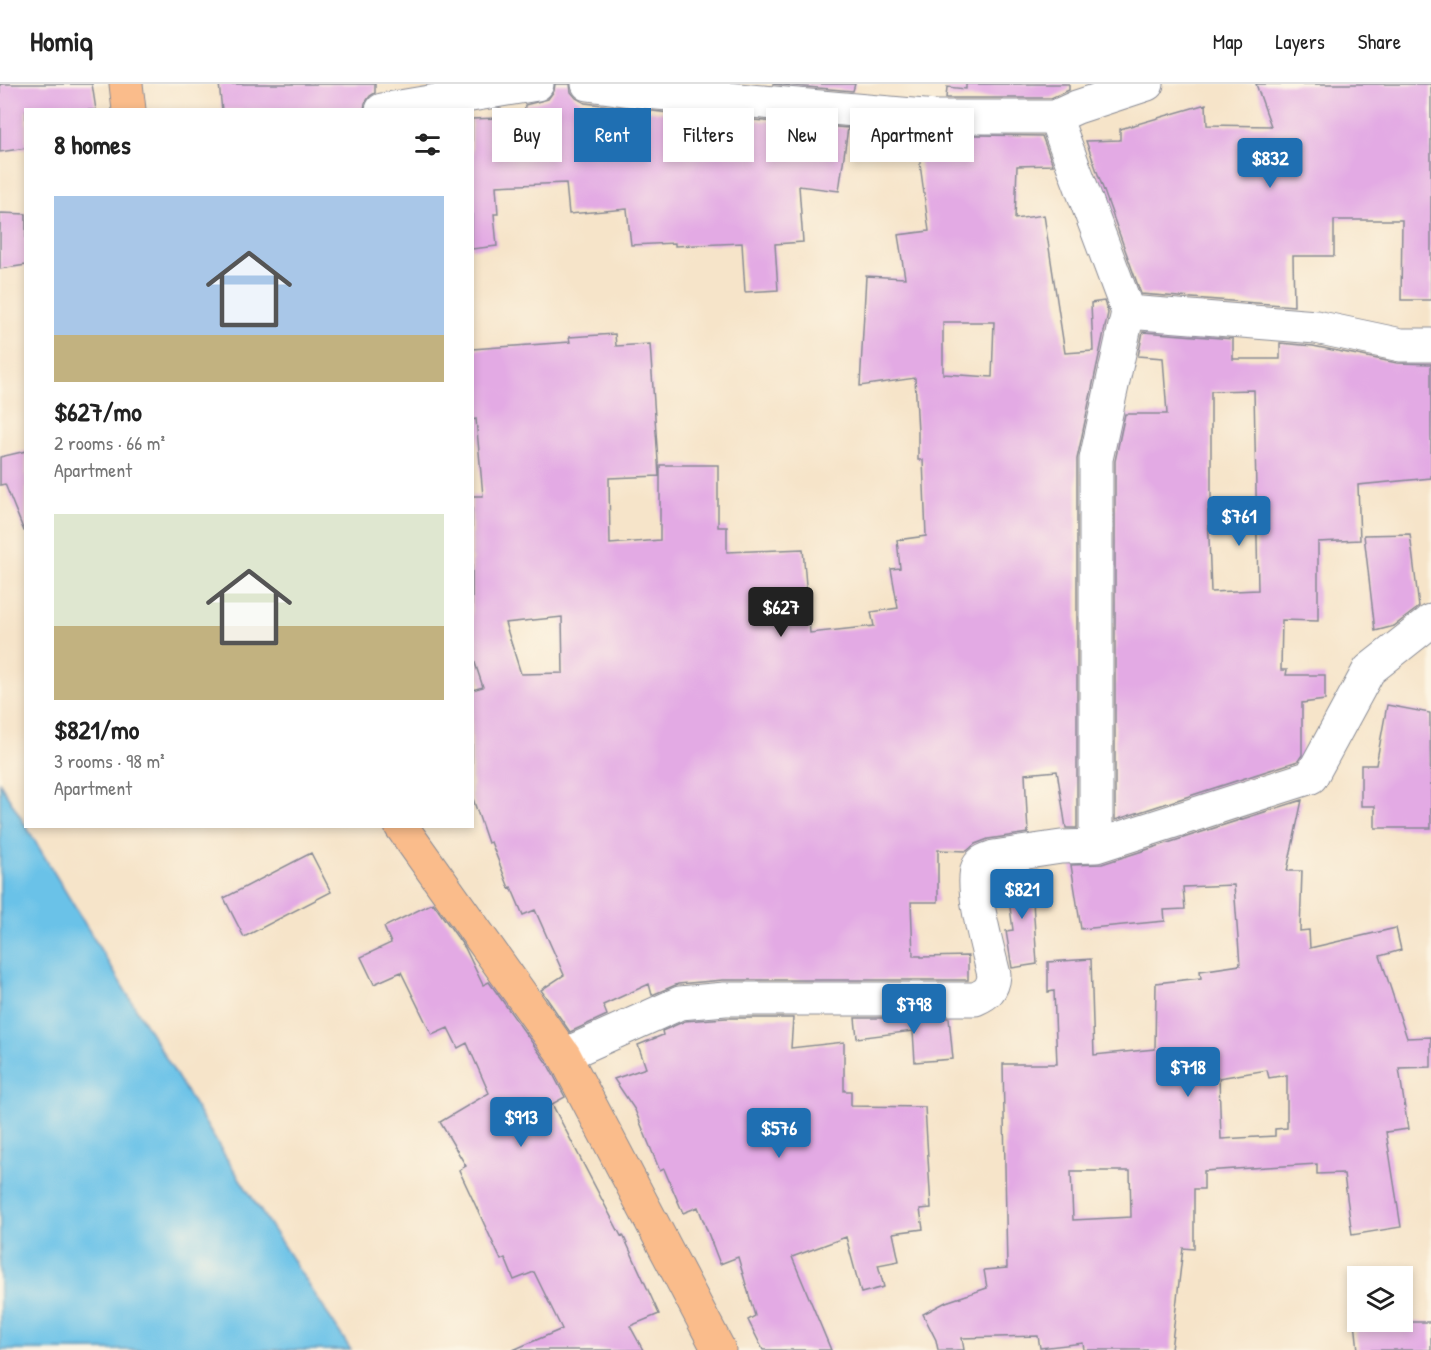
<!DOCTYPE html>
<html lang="en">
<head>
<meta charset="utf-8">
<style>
  body { margin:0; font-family:"Patrick Hand",sans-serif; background:#f2f2f2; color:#222; height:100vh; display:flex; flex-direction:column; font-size:22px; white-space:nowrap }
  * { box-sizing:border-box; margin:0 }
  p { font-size:20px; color:#767676 }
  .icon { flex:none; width:33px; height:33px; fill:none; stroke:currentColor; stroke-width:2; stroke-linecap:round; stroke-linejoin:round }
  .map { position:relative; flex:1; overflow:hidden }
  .panel { position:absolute; left:24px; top:24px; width:450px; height:720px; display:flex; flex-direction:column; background:#fff; border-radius:0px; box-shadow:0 3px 9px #0003 }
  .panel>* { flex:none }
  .hud { position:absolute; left:492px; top:24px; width:570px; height:54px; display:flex; gap:12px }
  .tools { position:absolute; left:1347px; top:1182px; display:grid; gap:12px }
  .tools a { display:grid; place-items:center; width:66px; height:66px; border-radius:0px; background:#fff; box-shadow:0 3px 9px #0003; font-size:30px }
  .price { position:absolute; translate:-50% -51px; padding:0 14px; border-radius:6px; background:#1f6fb2; color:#fff; font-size:20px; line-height:39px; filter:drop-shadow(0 2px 3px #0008) }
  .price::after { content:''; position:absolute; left:50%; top:36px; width:18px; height:14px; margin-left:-9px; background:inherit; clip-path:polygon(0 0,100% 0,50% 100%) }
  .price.active { background:#222; color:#fff }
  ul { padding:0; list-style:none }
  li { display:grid; align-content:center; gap:12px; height:318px; padding:0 30px }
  li span { display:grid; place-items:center; height:186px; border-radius:0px; color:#555 }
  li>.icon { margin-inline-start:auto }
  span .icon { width:108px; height:108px; fill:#fffc; stroke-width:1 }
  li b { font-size:26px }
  h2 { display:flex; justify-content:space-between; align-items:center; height:72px; padding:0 30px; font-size:26px }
  .tag { padding:0 21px; border-radius:0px; background:#fff; box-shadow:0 3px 9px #0003; font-size:21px; line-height:54px }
  .tag.active { background:#1f6fb2; color:#fff }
  header { display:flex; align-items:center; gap:36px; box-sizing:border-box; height:84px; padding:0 30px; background:#fff; border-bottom:2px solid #e0e0e0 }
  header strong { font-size:28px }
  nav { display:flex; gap:33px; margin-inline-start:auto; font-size:21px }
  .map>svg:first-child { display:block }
  .water { fill:#6bc2e8; stroke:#4378a3; stroke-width:1.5 }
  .building { fill:#e3aae4; fill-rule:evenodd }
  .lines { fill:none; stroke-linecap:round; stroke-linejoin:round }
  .minor-casing { stroke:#888a94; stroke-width:35 }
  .major-casing { stroke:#888a94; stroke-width:35 }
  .minor { stroke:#fff; stroke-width:33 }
  .major { stroke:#fabc8b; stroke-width:33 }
</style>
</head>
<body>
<header>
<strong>Homiq</strong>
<nav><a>Map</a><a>Layers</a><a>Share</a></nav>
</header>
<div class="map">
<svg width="1431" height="1266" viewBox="0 0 1431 1266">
  <rect width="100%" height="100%" fill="#fcf5e5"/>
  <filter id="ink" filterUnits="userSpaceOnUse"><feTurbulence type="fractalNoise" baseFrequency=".0167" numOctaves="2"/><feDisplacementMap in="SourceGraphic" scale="12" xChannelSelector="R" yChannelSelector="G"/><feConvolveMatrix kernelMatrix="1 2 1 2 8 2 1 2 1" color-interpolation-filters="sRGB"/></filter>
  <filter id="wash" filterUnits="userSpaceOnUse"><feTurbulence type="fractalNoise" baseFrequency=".008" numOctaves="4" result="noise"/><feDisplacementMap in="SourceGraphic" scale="24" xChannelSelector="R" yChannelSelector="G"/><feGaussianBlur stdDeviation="1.35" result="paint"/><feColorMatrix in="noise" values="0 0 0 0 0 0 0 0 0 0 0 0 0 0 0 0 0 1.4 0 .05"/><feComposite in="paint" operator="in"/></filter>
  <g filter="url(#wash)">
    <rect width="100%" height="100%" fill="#f6e4c9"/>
    <path class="water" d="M0 699 225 1072 351 1266H0Z"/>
    <g id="blocks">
      <path class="building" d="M0 0H92L96 26H26V64L0 68Z
        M219 0H375V9L370 12 365 19 364 26H222Z
        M555 0H570L571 8 576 14 585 19 669 29V68H676V71L738 67 741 35 848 44 839 107 799 102 803 158 775 160 778 206 745 208 742 159 675 162V159L631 161 627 125 569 130 566 99 496 102 498 130H494L497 162 472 165V35L524 33 525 21 548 15 554 7Z
        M772 0H855L853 7Z
        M966 0H1069V6L1051 14H946L947 3 966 5Z
        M1256 0H1431V216H1401L1402 136H1334V172H1293L1294 222 1141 210 1086 57 1120 56V45L1206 20 1207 41 1271 42Z
        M916 50 1042 52 1053 81 1017 82 1015 135 1044 131 1065 269 1093 267 1091 219 1104 217 1108 229 1077 375V744H1066L1057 687 1025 690 1028 749 988 755 975 760 967 767 938 766V818H911L913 872H921V873L968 872V896H723L678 900 652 911 649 900 603 921 607 931 570 948 541 906 564 891 535 826 523 831 511 803 509 804 491 758 488 759 472 712V606L483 603 472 570V412H483L476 335 472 336V265L570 258 569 253 615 250 616 262 650 260 659 392 609 394 610 460 660 456V381H718V443H727V468L803 465 810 549 874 542 871 528 898 524 891 485 900 484 897 456 926 452 923 376H918V348L915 294 860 302 866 192 905 194 898 151 929 147ZM943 238H994L992 293 943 290ZM562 533 563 589 521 590 505 539Z
        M0 129 26 130V181L0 185Z
        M1143 248 1233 255V275H1280V259L1313 262 1397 279 1431 280V394L1358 401 1360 456 1318 458V537L1282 536 1281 586H1287L1286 591H1325V616L1302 619V671L1298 677 1115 736V377L1125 330H1167L1163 274 1138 272ZM1254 306 1258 506 1211 508 1208 427H1211V307Z
        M26 367V446L24 447 5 400 0 401V373Z
        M1410 450 1419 523 1394 542 1375 547 1364 451Z
        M1387 621 1430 629 1431 744H1375V722H1361V681H1376Z
        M1302 716 1287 787H1302L1300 847 1309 846 1310 864 1396 844 1401 866 1380 872 1407 954 1431 953V983L1399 984 1408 1045 1386 1048 1401 1143 1352 1151 1344 1091H1342V1089L1317 1090V1080L1204 1087V1105H1194V1165L1183 1164 1171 1266H1084L1083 1259 1040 1264 1038 1252 962 1254 964 1266H938L936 1256 923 1230 946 1218 987 1204 984 1186 1007 1184 1003 980H1057L1054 907 1048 908V878L1091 875 1094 971 1155 965 1156 899 1201 894 1200 887 1240 881 1234 801 1183 803 1185 825 1164 826 1165 837 1081 845 1071 781 1102 780ZM1267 986 1269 994 1287 991V1044L1275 1045V1052L1221 1055 1219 994ZM1071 1087H1130L1131 1133 1073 1136Z
        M311 769 331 808 244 853 224 814Z
        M1031 786 1037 880 1012 884 1006 847 1013 846 1006 793H995Z
        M433 819 465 864 483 901 489 898 548 981 565 1013 552 1020 621 1152 623 1151 659 1230 630 1242 643 1266H513L562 1245 534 1188 514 1196 505 1174 501 1176 459 1086 466 1082 440 1038 489 1009 467 959 458 964 448 944 432 951 401 888 374 900 361 873 391 859 384 843Z
        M726 934H793L791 964 844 958V1007H851V1022L925 1023 931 1124 920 1125 923 1145 893 1149 899 1177 878 1181 884 1203 861 1209 846 1153 792 1173 831 1266H763L748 1236 755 1232 738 1173 720 1180 698 1123 683 1129 664 1085 660 1087 635 1026 614 995 646 984 638 961 663 951 662 947 685 937Z
        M855 934H949L953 975 915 978 913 947 857 954Z
        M1355 1238H1431V1266H1358Z"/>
    </g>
  </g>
  <g filter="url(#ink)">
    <use href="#blocks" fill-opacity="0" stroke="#888a94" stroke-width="1.5"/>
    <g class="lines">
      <g class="minor-casing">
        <path id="minor" d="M588 0 646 8 936 33H1055L1077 23 1147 0
          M382 26 537 0
          M1055 33 1128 228
          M1096 762V375L1128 228 1316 243 1401 261H1431
          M564 971 680 919 725 915H975C987 910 993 905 994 891 989 869 969 801 978 783 981 777 988 775 994 773L1061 763 1096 762 1311 693 1369 586 1431 537"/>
      </g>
      <g class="major-casing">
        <path id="major" d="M126 0 129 26
          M401 742 564 971 719 1266"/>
      </g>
      <use href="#minor" class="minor"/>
      <use href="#major" class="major"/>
    </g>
  </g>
</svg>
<div class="tools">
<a><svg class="icon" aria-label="layers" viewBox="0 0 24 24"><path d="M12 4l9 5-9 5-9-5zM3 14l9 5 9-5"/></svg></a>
</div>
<b class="price" style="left:1270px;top:105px">$832</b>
<b class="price" style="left:1239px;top:463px">$761</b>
<b class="price active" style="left:781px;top:554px">$627</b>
<b class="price" style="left:1022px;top:836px">$821</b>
<b class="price" style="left:914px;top:951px">$798</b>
<b class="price" style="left:1188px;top:1014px">$718</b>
<b class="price" style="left:521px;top:1064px">$913</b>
<b class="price" style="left:779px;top:1075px">$576</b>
<div class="hud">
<a class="tag">Buy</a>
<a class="tag active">Rent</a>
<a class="tag">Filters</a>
<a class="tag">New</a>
<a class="tag">Apartment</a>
</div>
<section class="panel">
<h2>8 homes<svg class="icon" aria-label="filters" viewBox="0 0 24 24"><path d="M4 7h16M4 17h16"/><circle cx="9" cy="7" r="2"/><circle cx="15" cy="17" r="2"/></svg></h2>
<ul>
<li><span style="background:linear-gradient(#a9c7e8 75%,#c2b280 0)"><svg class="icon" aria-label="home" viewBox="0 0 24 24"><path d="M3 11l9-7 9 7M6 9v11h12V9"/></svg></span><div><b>$627/mo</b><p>2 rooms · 66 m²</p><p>Apartment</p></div></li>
<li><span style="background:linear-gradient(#dfe7d0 60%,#c2b280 0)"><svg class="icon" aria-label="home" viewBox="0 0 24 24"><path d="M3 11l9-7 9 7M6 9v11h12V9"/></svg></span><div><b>$821/mo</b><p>3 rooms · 98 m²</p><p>Apartment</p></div></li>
</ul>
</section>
</div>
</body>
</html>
